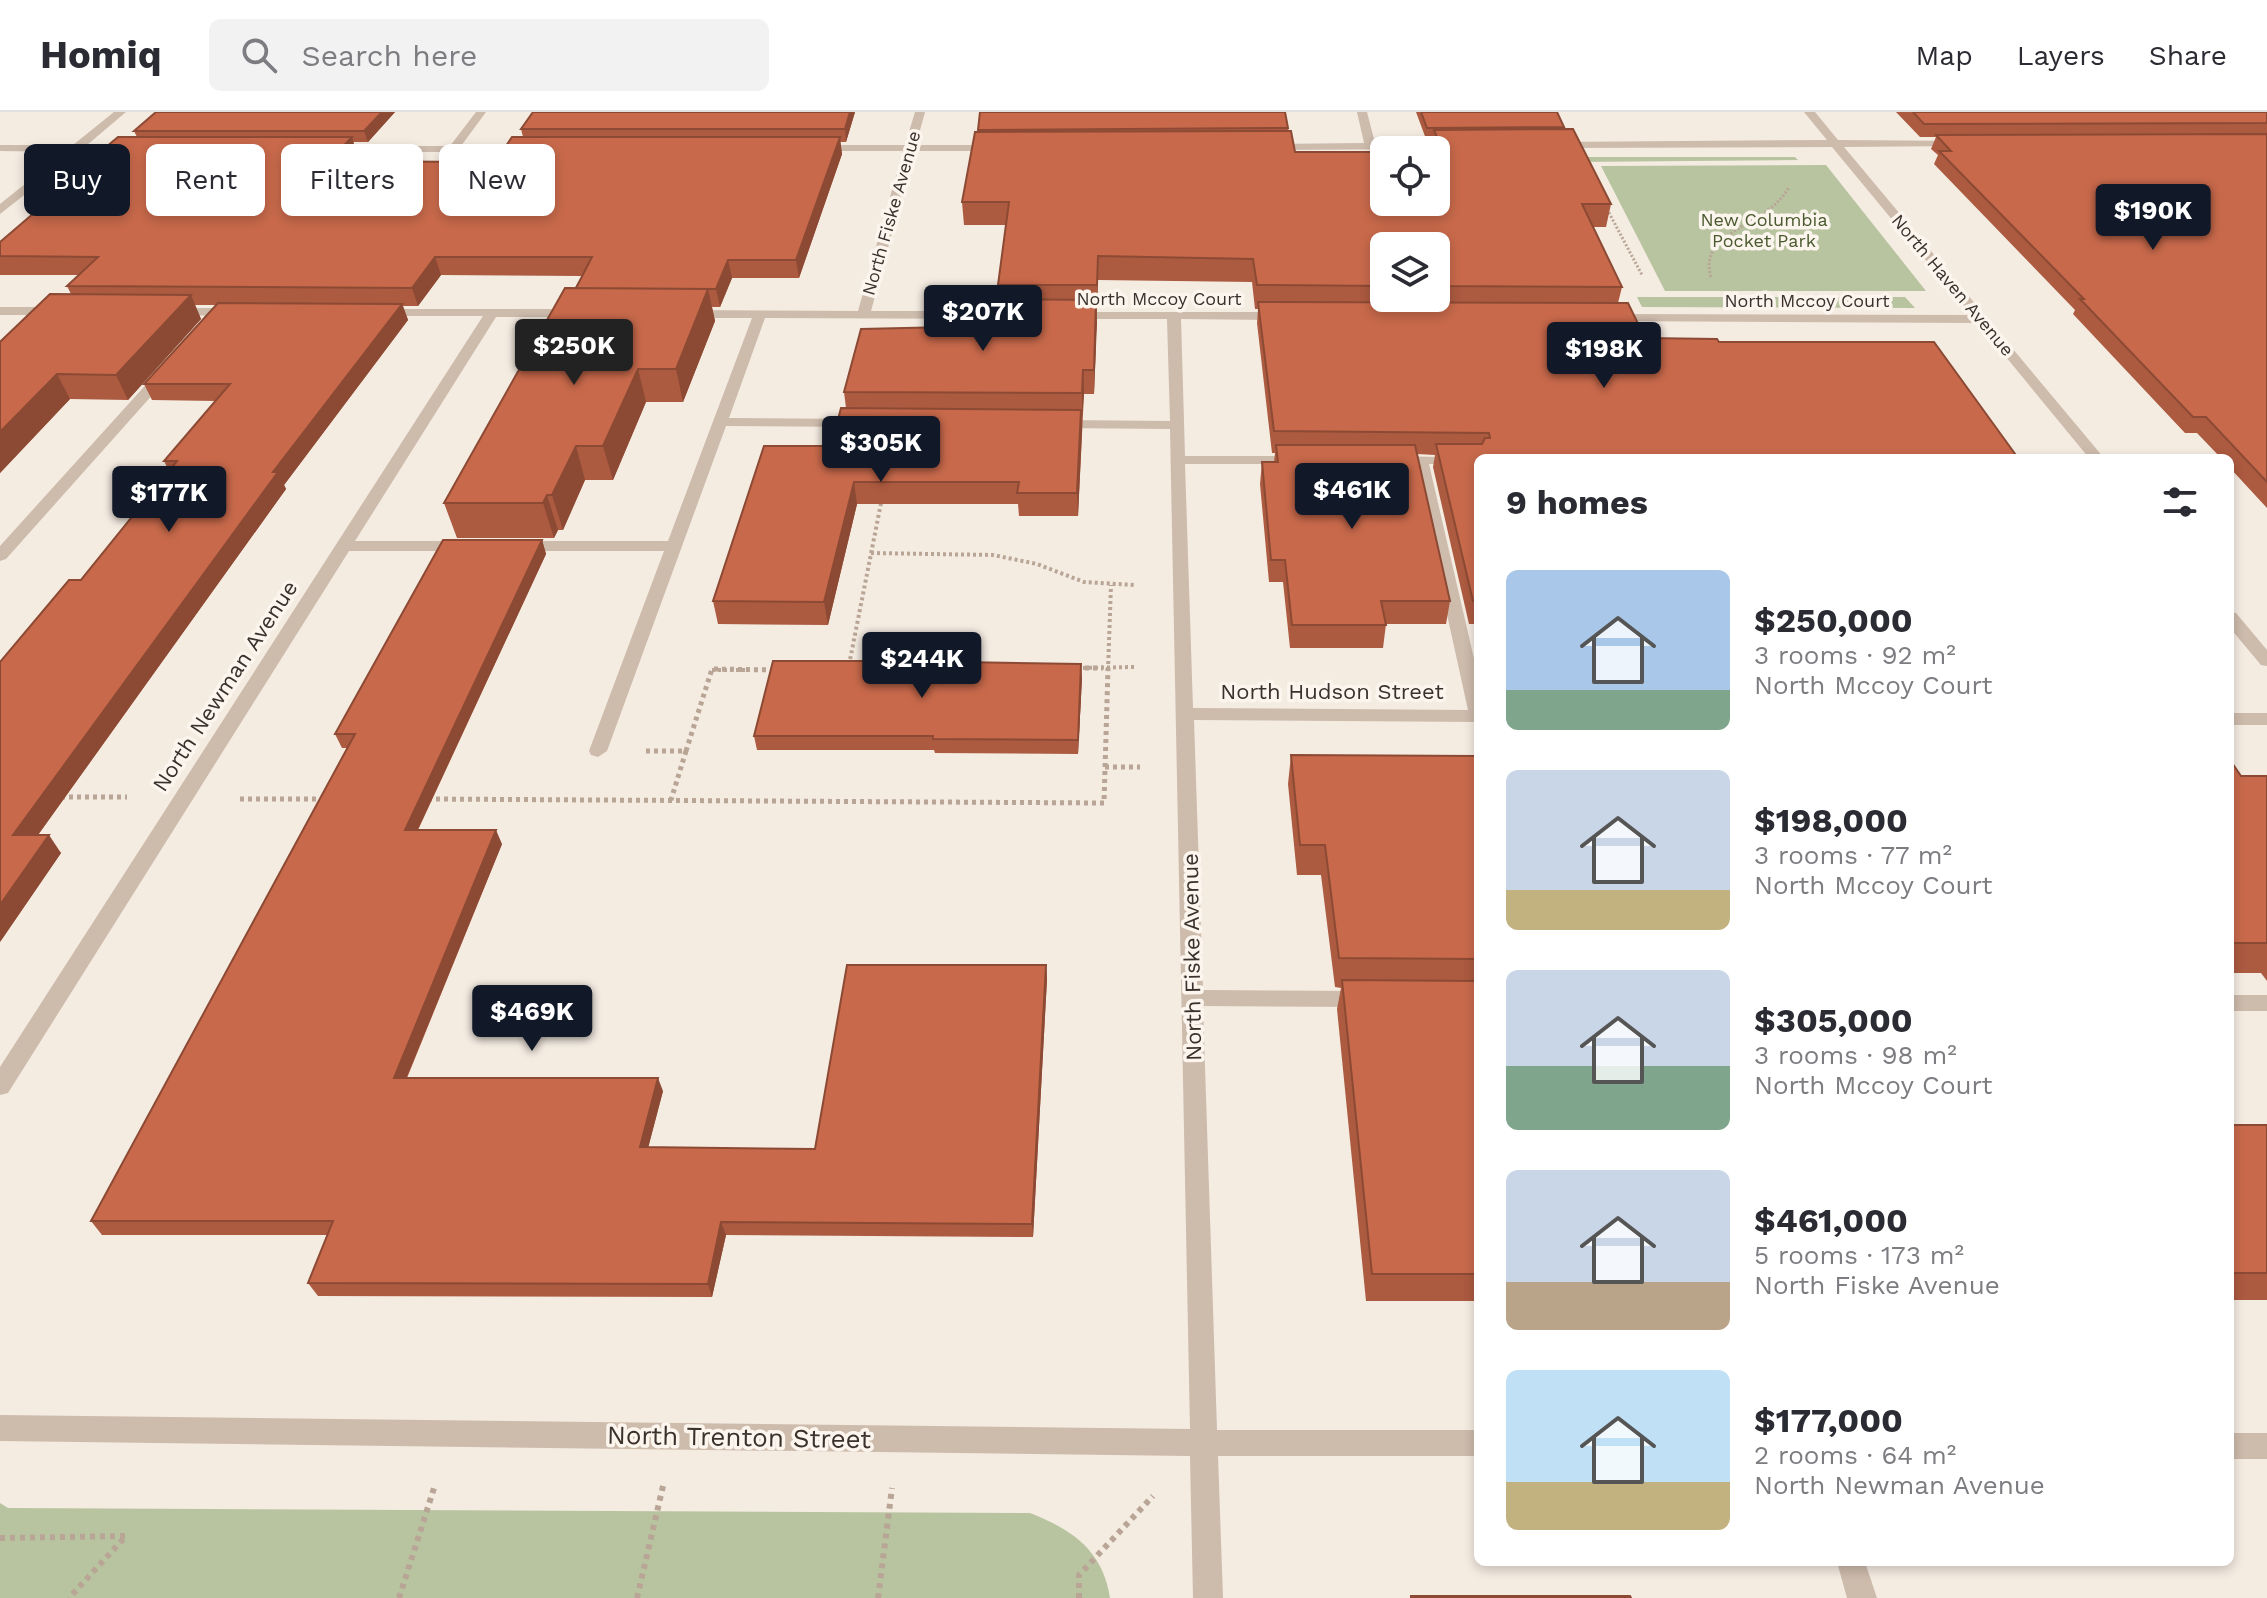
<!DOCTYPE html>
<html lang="en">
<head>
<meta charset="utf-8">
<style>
  body { margin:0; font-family:"Work Sans",sans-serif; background:#f2f2f3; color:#2b2b33; height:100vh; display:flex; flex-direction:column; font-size:30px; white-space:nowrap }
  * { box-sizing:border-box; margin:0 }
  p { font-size:26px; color:#7c7c81 }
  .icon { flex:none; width:44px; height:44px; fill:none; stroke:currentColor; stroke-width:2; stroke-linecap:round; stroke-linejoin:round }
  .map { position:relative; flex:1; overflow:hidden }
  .panel { position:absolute; left:1474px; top:342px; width:760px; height:1112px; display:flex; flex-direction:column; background:#fff; border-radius:12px; box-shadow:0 4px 12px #0003 }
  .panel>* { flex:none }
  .banner { position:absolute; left:24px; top:32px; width:760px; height:72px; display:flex; gap:16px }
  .tools { position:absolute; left:1370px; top:24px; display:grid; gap:16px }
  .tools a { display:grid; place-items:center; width:80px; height:80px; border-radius:12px; background:#fff; box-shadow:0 4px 12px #0003; font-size:40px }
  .price { position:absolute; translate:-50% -68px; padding:0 18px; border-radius:8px; background:#111827; color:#fff; font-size:26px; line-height:52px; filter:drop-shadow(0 2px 4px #0008) }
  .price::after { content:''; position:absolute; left:50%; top:48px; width:24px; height:18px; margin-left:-12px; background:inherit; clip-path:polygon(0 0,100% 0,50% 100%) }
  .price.active { background:#222; color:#fff }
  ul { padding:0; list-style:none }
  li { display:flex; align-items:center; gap:24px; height:200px; padding:0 32px }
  li span { display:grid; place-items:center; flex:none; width:224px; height:160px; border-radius:12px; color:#555 }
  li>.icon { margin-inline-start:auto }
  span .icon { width:96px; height:96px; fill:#fffc; stroke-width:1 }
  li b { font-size:34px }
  h2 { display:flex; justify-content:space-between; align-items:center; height:96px; padding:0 32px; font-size:34px }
  .tag { padding:0 28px; border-radius:12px; background:#fff; box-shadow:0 4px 12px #0003; font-size:28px; line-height:72px }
  .tag.active { background:#111827; color:#fff }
  header { display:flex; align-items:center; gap:48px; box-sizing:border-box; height:112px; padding:0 40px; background:#fff; border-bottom:2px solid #e1e1e2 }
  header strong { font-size:38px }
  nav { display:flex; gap:44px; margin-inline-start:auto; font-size:28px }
  .search { width:560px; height:72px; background:#f2f2f3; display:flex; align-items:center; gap:20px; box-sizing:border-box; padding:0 28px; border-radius:12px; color:#7c7c81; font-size:30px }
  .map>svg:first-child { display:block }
  .green { fill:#b8c4a0 }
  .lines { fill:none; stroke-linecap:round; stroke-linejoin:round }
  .path-far3 { stroke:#b9a596; stroke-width:3; stroke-dasharray:2 2; stroke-linecap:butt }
  .path-far2 { stroke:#b9a596; stroke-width:4; stroke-dasharray:3 3; stroke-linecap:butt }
  .path-far1 { stroke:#b9a596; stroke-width:5; stroke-dasharray:4 4; stroke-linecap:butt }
  .path { stroke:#b9a596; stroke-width:6; stroke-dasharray:5 5; stroke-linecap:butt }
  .minor { fill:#cdbbac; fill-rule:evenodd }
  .wall { fill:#ac5a40; fill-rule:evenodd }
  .shaded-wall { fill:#8c4a34 }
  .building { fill:#c8694b; stroke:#8c4a34; stroke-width:2 }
  .labels { text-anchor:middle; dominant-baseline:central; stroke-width:7; stroke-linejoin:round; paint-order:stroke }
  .far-street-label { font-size:18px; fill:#3b302b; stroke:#fbf5ee }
  .far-park-label { font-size:18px; fill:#4a5a2e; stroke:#fbf5ee }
  .street-label { font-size:22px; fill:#3b302b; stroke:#fbf5ee }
  .near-street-label { font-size:26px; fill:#3b302b; stroke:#fbf5ee }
</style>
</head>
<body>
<header>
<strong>Homiq</strong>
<div class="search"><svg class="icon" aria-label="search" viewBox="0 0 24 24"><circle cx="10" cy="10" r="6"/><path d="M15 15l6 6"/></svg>Search here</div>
<nav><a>Map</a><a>Layers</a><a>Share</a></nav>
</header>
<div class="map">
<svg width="2267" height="1486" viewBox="0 0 2267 1486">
  <rect width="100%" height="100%" fill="#f4ebe1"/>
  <path class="green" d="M1575 45H1795L1798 48 1571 50Z
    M1826 53 1926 179H1665L1601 54Z
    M1637 185H1905L1915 196 1642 195Z
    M0 1391 8 1396 1030 1401C1071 1417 1103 1438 1110 1486H0Z"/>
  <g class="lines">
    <path class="path-far3" d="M1607 97 1642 163
      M1711 165C1697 118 1767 116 1789 75"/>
    <path class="path-far2" d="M871 441 993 443 1037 452 1084 470 1134 473
      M849 553 882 386
      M1077 556 1135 555
      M712 558H747
      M1108 558 1111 473"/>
    <path class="path-far1" d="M1077 556H1103
      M646 639H686L671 688
      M686 639 712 557 776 558
      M1105 655H1140
      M61 685H127
      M240 687H326
      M428 687 1104 691 1108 556"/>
    <path class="path" d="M0 1426 126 1424 69 1486
      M399 1486 435 1373
      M637 1486 663 1374
      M878 1486 892 1376
      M1079 1486V1463L1153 1384"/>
    <path class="minor" d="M114 0H126L87 33 128 34 134 37 132 39 79 40 0 102V92L65 40 0 39V33H73Z
      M476 0H486L461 34H528L534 37 528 40H328L322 37 328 34H450Z
      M915 0H925L916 33H1000L1006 36 1000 39H914L871 199H1020L1027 203 1020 207 765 206 729 306 861 307 868 311 861 315 726 314 607 639 598 645 591 643 589 639 664 439H518L510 434 518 429H668L752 206H688L681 202 688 198 858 199 903 39H816L810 36 816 33H905Z
      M1357 0H1367L1375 31H1456L1461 34 1456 37 1268 38 1262 35 1268 32 1364 31Z
      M1804 0H1815L1838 28 1964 29 1965 31 1960 34 1844 35 2104 346H2089L1978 211 1603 209V203L1608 202 1971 203 1832 35 1556 36 1551 33 1556 30 1827 28Z
      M0 195H60L67 199 60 203H0Z
      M172 196H236L243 200 236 204 167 203 165 200Z
      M375 197H576L583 201 576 205H496L355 429H466L474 434 466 439H349L8 981 0 983V955L483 204H380L373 200Z
      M1067 200H1284L1291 204 1284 208 1181 207 1185 344H1302L1309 348 1302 352H1185L1193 596 1468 598 1414 352H1394L1387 348 1394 344 1484 346H1478V352H1429L1478 564V610L1194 608 1203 878 1366 879 1374 881 1377 887 1374 893 1366 895 1203 894 1217 1318H1478V1344H1218L1223 1486H1193L1190 1344 0 1329V1303L1190 1317 1170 317 1057 316 1050 312 1057 308 1170 309 1167 207H1072L1067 206Z
      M166 255 171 256V262L6 447 0 449V434L161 256Z
      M2230 500 2236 501 2267 538V554L2261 553 2230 516Z
      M2230 601H2267V613H2230Z
      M2230 883H2267V899H2230Z
      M2230 1321H2267V1347H2230Z
      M1837 1450H1865L1877 1486H1847Z"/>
  </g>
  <path class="wall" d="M395 0 368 30H353L357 42 351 49 477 50 497 47 523 25 521 17 533 0H855L846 30H840L842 42 799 166H732L720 195H712L715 209 683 290H646L613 368H585L563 418H558L554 426H457L444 391 582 164 441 163 418 194H403L408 208 284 373 286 377 38 723 61 741 0 830 81 468 169 359 164 349 216 289 152 288 144 272 216 193H195L201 207 128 288 70 287 0 361V230L71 182 67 174 79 163H0V130L65 75 63 71 137 25 134 19Z
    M980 0 1288 16 1295 40 1436 90V38H1431L1433 27H1426L1416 0H1557L1564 15V17L1611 92 1606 115H1593L1622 175 1618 191 1478 346V512H1469L1433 355 1435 343 1417 342 1450 489 1446 512H1386L1383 536H1290L1283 470H1269L1260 372 1262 350H1274L1275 341H1272L1257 211 1258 197H1255L1252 170 1098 168 1094 282H1084L1078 404H1019L1018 392H857L828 513 718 512 713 489 831 334 846 296 844 280 993 214 999 187 998 173 1006 113H964L962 90 978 20ZM1384 134H1436V186H1384Z
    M1896 0H2267V396L2230 356V346H2221L2197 321H2185L2073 202 2075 198 1934 52 1938 43 1931 37 1936 25H1920Z
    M542 428 546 442 418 718 502 732 407 966 663 979 648 1035 815 1037 1046 853 1047 867 1033 1125 726 1123 712 1185 318 1184 308 1171 328 1123H102L91 1109 347 636H342L335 622Z
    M1082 566 1078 642 935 641 934 638H757L754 624Z
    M1291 643 1478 644V1189H1366L1337 897 1341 876 1335 875 1321 763H1297L1288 672Z
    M2230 648 2241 664H2267V869L2261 861H2230Z
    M2230 1013H2267V1188H2230Z"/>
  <path class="shaded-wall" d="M382 0H395L368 30 364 19Z
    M850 0H855L846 30 845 17Z
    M352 25 357 42 335 66 329 49Z
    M840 25 842 42 799 166 796 148Z
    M1098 144V168L1097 197V173Z
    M435 145 441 163 418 194 412 176Z
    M728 148 732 166 720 195 716 177Z
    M708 177 715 209 683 290 676 257Z
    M191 183 201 207 128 288 116 263Z
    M1096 188 1097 211 1094 282V258Z
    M402 192 408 208 284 373 286 377 25 741 13 723 273 360Z
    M638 257 646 290 613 368 603 334Z
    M1083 258 1084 282 1082 305V281Z
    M57 262 70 287 0 361V320Z
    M1081 298 1082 319 1078 404 1077 381Z
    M576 334 585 368 563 418 552 383Z
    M854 370 857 392 828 513 824 490Z
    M547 383 558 418 554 426 543 391Z
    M542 428 546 442 411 732 405 718Z
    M1081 552 1082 566 1078 642V628Z
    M496 718 502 732 401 979 394 966Z
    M49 723 61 741 0 830V793Z
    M1046 853 1047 867 1033 1125 1032 1112Z
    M658 966 663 979 645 1048 640 1035Z
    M721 1110 726 1123 712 1185 708 1172Z"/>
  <path class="building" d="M156 0H382L364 19H134Z
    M533 0H850L845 17H521Z
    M980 0H1285L1288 16 978 18Z
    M1421 0H1557L1564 15 1427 16Z
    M1913 0H2267V11L1924 12Z
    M1573 17 1611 92H1582L1622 175 1436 174V134H1384V174L1257 173 1253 147 1098 144 1097 173H998L1009 90H962L975 20 1291 19 1295 40H1384V90H1436V40H1443L1434 18Z
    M2267 22V370L2206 305H2193L2080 187H2084L1939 39H1951L1936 23Z
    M118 25H352L329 49 477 50 497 47 512 25H840L796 148H728L716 177 576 176 592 145H435L412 176 67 174 98 145 0 144V130L69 71H63Z
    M565 176 708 177 676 257H638L603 334H576L552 383H547L543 391H444Z
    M50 182 191 183 116 263 57 262 0 320V230Z
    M996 187 1096 188 1094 258H1083L1082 281 844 280 861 217 993 214Z
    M1258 190 1628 191 1645 226 1717 227 1719 230H1934L2018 346H1478V489H1473L1436 332H1482L1485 326H1490L1489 321 1274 319Z
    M218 191 402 192 273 360H278L13 723H49L0 793V550L69 468H81L177 349H164L230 272H144Z
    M841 296 1081 298 1077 381H1017L1019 370H854L824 490 713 489 764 334H831Z
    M1276 333H1415L1450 489H1381L1386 513H1292L1285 448H1271L1262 350H1278Z
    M443 428H542L405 718H496L394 966H658L640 1035 815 1037 847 853H1046L1032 1112 721 1110 708 1172 308 1171 333 1109H91L355 622H335Z
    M773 549H902L1081 552 1078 628 933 627V624H754Z
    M1291 643 1478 644V847L1339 846 1325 733H1300Z
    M2230 648 2241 664H2267V831H2230Z
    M1342 868 1478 869V1162H1372Z
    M2230 1013H2267V1161H2230Z
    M1411 1484H1630L1631 1486H1411Z"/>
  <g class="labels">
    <g class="far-street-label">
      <text transform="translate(891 101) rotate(-74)">North Fiske Avenue</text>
      <text transform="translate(1953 173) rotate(50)">North Haven Avenue</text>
      <text x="1159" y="186">North Mccoy Court</text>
      <text x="1807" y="188">North Mccoy Court</text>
    </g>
    <g class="far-park-label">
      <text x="1764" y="107">New Columbia<tspan x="1764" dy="21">Pocket Park</tspan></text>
    </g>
    <g class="street-label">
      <text transform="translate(225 574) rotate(-57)">North Newman Avenue</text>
      <text x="1332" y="579">North Hudson Street</text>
      <text transform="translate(1192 845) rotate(-91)">North Fiske Avenue</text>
    </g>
    <g class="near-street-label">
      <text transform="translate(739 1325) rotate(1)">North Trenton Street</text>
    </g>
  </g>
</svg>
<div class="tools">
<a><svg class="icon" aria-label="locate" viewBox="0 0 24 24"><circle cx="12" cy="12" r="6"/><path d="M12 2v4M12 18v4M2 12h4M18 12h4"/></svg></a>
<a><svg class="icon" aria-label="layers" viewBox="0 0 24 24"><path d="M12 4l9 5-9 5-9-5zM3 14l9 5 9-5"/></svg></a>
</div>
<b class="price" style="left:2153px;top:140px">$190K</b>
<b class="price" style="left:983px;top:241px">$207K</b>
<b class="price active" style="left:574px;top:275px">$250K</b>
<b class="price" style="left:1604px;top:278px">$198K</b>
<b class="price" style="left:881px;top:372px">$305K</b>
<b class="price" style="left:1352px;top:419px">$461K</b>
<b class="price" style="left:169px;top:422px">$177K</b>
<b class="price" style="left:922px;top:588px">$244K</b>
<b class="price" style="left:532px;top:941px">$469K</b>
<div class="banner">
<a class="tag active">Buy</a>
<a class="tag">Rent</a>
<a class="tag">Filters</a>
<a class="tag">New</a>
</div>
<section class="panel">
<h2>9 homes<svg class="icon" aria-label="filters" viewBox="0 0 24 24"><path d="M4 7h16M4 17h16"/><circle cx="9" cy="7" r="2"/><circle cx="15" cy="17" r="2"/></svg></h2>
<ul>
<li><span style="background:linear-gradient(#a9c7e8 75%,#7fa58c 0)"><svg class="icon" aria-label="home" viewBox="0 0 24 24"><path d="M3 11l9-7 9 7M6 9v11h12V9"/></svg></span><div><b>$250,000</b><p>3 rooms · 92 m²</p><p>North Mccoy Court</p></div></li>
<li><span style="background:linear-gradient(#c9d6e8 75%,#c2b280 0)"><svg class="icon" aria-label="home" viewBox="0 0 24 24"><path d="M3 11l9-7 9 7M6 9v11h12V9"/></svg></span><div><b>$198,000</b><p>3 rooms · 77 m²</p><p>North Mccoy Court</p></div></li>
<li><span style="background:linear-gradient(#c9d6e8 60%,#7fa58c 0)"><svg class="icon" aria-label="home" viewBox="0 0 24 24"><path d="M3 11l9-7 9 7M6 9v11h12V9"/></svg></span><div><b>$305,000</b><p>3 rooms · 98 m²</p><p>North Mccoy Court</p></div></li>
<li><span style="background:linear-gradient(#c9d6e8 70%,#b9a48a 0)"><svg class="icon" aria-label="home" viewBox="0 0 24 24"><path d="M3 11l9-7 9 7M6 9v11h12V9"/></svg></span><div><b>$461,000</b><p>5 rooms · 173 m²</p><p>North Fiske Avenue</p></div></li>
<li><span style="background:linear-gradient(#bfe0f5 70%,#c2b280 0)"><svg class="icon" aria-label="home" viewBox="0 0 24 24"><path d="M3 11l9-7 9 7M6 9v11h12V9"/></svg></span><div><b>$177,000</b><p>2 rooms · 64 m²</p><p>North Newman Avenue</p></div></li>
</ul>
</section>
</div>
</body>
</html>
